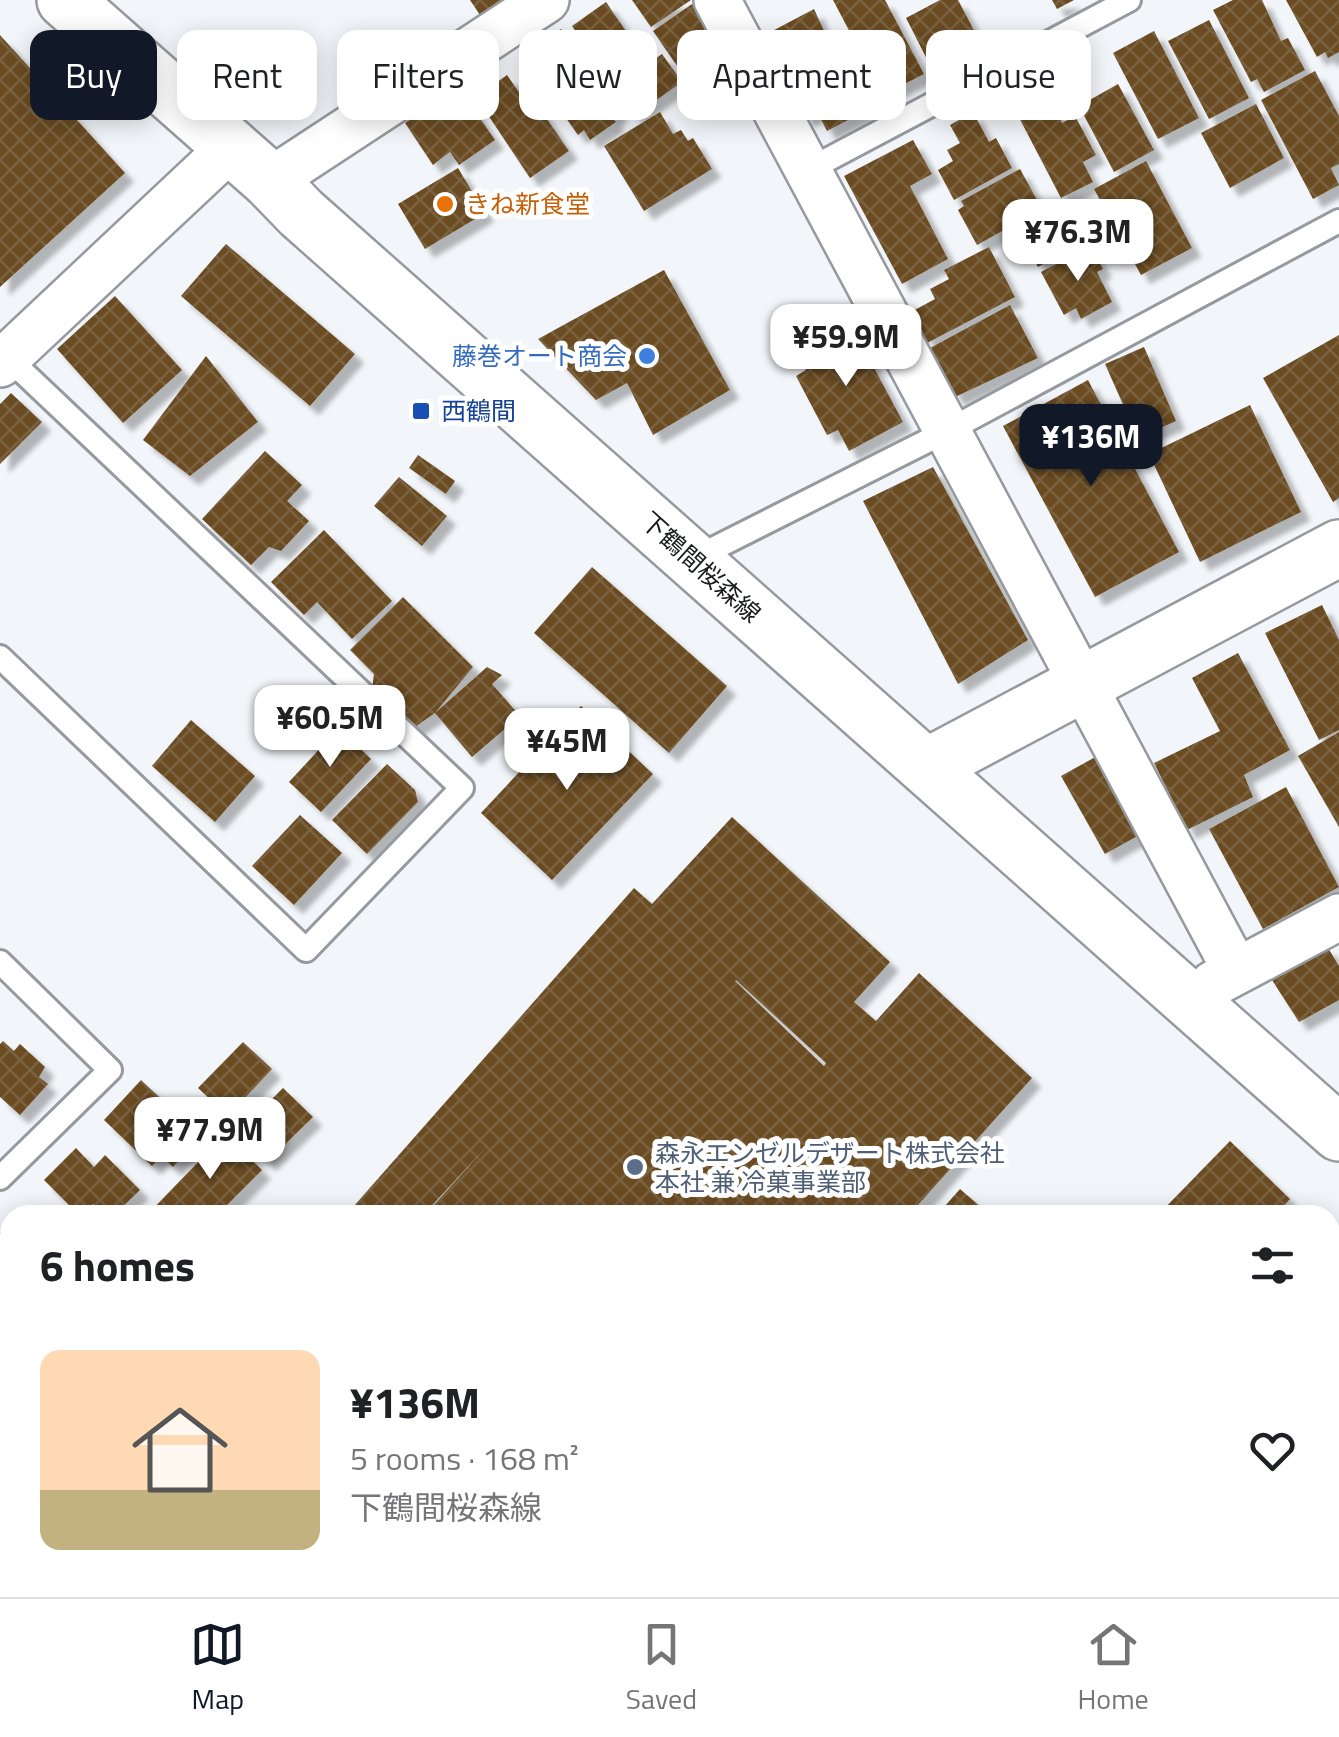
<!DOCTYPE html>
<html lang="en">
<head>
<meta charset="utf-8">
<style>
  body { margin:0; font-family:"Titillium Web","Noto Sans JP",sans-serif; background:#f2f2f2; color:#202124; height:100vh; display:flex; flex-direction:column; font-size:38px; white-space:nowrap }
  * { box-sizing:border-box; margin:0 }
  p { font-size:32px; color:#757577 }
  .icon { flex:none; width:55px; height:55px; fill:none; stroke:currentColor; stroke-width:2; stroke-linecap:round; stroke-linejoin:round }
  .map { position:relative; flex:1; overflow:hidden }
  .panel { position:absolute; left:0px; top:1205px; width:1340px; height:392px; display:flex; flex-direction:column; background:#fff; border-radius:30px 30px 0 0; box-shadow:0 5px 25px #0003 }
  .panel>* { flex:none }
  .banner { position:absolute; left:30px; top:30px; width:1280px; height:90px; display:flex; gap:20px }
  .price { position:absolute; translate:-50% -85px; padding:0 22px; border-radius:20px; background:#fff; color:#222; font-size:32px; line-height:65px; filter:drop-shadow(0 2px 5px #0008) }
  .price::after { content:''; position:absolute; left:50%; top:60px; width:30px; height:22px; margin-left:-15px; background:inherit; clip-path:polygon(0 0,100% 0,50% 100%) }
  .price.selected { background:#111827; color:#fff }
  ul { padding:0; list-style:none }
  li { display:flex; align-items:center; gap:30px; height:250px; padding:0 40px }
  li span { display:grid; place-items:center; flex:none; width:280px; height:200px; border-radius:20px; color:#555 }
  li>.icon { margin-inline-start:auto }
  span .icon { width:120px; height:120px; fill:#fffc; stroke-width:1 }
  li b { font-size:42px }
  h2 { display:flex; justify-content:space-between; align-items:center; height:120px; padding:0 40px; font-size:42px }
  .chip { padding:0 35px; border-radius:20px; background:#fff; box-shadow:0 5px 25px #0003; font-size:35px; line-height:90px }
  .chip.selected { background:#111827; color:#fff }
  .tabs { display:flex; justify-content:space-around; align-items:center; height:140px; border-top:2px solid #e0e0e0; background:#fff; font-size:28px; color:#757577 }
  .tabs a { display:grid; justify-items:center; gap:5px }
  .tabs .selected { color:#111827 }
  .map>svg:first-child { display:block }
  .building { fill:url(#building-cross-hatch); fill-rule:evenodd; filter:url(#shadow) }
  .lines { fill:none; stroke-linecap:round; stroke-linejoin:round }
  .service-casing { stroke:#96999d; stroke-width:28 }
  .minor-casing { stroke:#96999d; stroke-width:50 }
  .tertiary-casing { stroke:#96999d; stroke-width:60 }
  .service { stroke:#fff; stroke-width:22 }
  .minor { stroke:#fff; stroke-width:45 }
  .tertiary { stroke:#fff; stroke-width:55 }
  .food-dot { fill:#e8710a; stroke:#fff; stroke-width:4 }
  .shop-dot { fill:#3f7fe0; stroke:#fff; stroke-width:4 }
  .transit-dot { fill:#1a4fb4; stroke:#fff; stroke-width:4 }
  .service-dot { fill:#5c6f8a; stroke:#fff; stroke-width:4 }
  .labels { text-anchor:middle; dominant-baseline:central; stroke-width:10; stroke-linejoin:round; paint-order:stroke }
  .food-label { font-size:25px; fill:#c56008; stroke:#fff; text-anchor:start }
  .shop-label { font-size:25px; fill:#366cbe; stroke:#fff; text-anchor:end }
  .transit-label { font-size:25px; fill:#164399; stroke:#fff; text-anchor:start }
  .street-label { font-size:25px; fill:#1a1b1c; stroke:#fff }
  .service-label { font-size:25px; fill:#4e5e75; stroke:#fff; text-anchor:start }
</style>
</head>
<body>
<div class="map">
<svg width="1339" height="1597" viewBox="0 0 1339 1597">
  <defs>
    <pattern id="building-cross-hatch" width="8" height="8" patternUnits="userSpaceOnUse" patternTransform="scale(2.5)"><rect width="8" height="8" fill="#6a4c23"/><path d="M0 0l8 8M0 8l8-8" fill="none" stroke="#7a6241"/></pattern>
    <filter id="shadow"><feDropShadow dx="9" dy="9" stdDeviation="2.5" flood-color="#0004"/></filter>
  </defs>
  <rect width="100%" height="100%" fill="#f2f5f9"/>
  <path class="building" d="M470 0H510L482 18Z
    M632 0H691L651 27Z
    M833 0H885L924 74 883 95Z
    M940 0H958L977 36 970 39 979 58 937 79 906 18Z
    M1052 0H1074L1057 9Z
    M1233 0H1262L1281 41 1288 38 1305 70 1264 92 1257 79 1251 82 1213 10Z
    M1286 0H1339V52L1328 58 1325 52 1317 57Z
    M606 2 639 50 605 74 572 26Z
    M692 4 713 36 705 43 715 59 686 79 653 31Z
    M814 9 838 61 788 88 761 37Z
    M1209 20 1249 98 1209 119 1168 41Z
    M561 29 619 113 612 118 616 122 590 140 584 130 578 135 535 74 548 65 536 48Z
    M1154 31 1199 118 1158 139 1113 53Z
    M0 35 125 173 0 287Z
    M662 54 682 82 634 116 608 78 636 59 642 68Z
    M843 65 867 110 827 131 817 112 805 118 791 93Z
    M1315 71 1339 116V164L1331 168 1339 185 1313 199 1261 100Z
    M507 75 525 101 531 96 569 151 530 178 476 97Z
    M1118 84 1154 150 1114 172 1079 106Z
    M458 86 495 140 459 165 450 152 433 165 405 123Z
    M1045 89 1062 123 1075 116 1096 155 1083 162 1093 182 1061 198 1013 106Z
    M1256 104 1284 158 1230 188 1201 133Z
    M660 112 673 134 681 130 688 141 693 138 712 169 644 211 604 146Z
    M973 112 989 142 996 138 1012 168 954 200 938 170 953 161 947 150 960 143 950 125Z
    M913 140 932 174 910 186 948 259 902 284 844 176Z
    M1146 161 1192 248 1141 275 1094 189Z
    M458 168 485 213 425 249 398 204Z
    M1020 169 1042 209 977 245 958 210 964 206 961 201Z
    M1075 200 1095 236 1038 267 1019 231Z
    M226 244 355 354 310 406 181 296Z
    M1090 246 1103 269 1097 272 1112 302 1081 319 1076 308 1064 315 1041 272Z
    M989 247 1015 297 927 343 911 312 935 299 930 289 949 279 944 270Z
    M664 270 730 390 653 435 627 383 596 400 538 339Z
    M115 296 182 370 123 423 57 349Z
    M1010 305 1038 358 955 397 930 348Z
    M850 323 903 422 849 451 838 430 827 435 796 376 806 370 797 351Z
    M1339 335V498L1333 502 1263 378Z
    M1144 347 1176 421 1138 438 1105 364Z
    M206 356 258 422 190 476 143 440Z
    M1088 380 1179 552 1095 597 1003 426Z
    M11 393 42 422 0 464V404Z
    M1250 405 1301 512 1200 562 1149 454Z
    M265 451 302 485 287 501 309 521 281 551 269 547 251 565 202 519Z
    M418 455 455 481 446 494 409 468Z
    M933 467 1028 640 958 684 863 501Z
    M399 477 447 516 422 546 374 506Z
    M324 530 392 601 352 639 317 602 304 615 271 582Z
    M592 567 727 686 669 753 534 633Z
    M403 597 473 667 435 713 487 667 502 675 492 684 520 716 472 757 435 713 412 729 372 689 374 674 350 650Z
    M1322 605 1339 640V730L1319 740 1265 633Z
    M1238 653 1290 750 1244 775 1253 797 1187 830 1154 763 1220 731 1192 678Z
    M581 706 653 774 552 880 481 813Z
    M191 720 255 776 215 822 152 766Z
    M339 728 371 759 321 812 289 782Z
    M1339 732V827L1298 756Z
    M1099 755 1143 833 1105 854 1061 776Z
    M387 764 415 790 418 802 367 854 332 820Z
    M1286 787 1339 887 1263 929 1209 829Z
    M300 815 342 853 294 905 252 866Z
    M732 817 890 962 854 1002 876 1021 919 973 1032 1078 909 1215H425L488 1145 423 1215H346L634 888 652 904ZM736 980 826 1063 824 1066 735 981Z
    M1327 946 1339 966V1000L1299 1022 1272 980Z
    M3 1041 14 1051 20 1044 45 1067 39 1077 48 1084 20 1115 0 1097V1044Z
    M243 1042 272 1069 228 1116 198 1088Z
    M141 1080 202 1137 173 1167 161 1156 152 1166 104 1120Z
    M283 1088 313 1117 267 1162 238 1133Z
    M225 1134 262 1170 217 1215H147Z
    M1230 1141 1290 1199 1275 1215H1158Z
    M76 1148 94 1167 105 1155 140 1190 114 1215H104L93 1204 79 1215 44 1180Z
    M960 1189 990 1215H937Z
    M10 1224V1287L0 1276V1233Z
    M1339 1230V1297L1330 1306V1240Z
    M1330 1375 1339 1381V1597H1160L1147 1588H1330Z
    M0 1407 10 1412V1485L0 1479Z
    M0 1490 10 1495 8 1535 0 1530Z
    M12 1588H62L53 1597H21Z
    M166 1588H230L222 1597H163L160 1594Z
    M250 1588 258 1597H237L248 1588Z
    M274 1588H338L346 1593 343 1597H276L270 1593Z
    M616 1588H746L738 1597H608Z
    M850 1588H946L936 1597H841Z"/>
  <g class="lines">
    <g class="service-casing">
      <path id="service" d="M808 170 1129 0
        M693 559 947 431 1339 221
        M0 657 306 950 462 788 7 357
        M0 962 110 1070 0 1178"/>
    </g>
    <g class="minor-casing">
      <path id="minor" d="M717 0 1236 971
        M270 181 546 0
        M0 364 231 147
        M1213 984 1339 917
        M0 1314 10 1322
        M111 1588 121 1597
        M381 1588 392 1597"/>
    </g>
    <g class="tertiary-casing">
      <path id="tertiary" d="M65 0 270 181 301 213 1339 1133
        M926 767 1339 548"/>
    </g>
    <use href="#service" class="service"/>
    <use href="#minor" class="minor"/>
    <use href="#tertiary" class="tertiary"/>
  </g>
  <circle class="food-dot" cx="445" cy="204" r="10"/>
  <circle class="shop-dot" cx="647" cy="356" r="10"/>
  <rect class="transit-dot" x="411" y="401" width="20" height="20" rx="5"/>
  <circle class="service-dot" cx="635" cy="1167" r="10"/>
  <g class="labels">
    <g class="food-label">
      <text x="465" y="204">きね新食堂</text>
    </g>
    <g class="shop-label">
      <text x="627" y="356">藤巻オート商会</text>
    </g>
    <g class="transit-label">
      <text x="441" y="411">西鶴間</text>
    </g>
    <g class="street-label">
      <text transform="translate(701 567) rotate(42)">下鶴間桜森線</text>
    </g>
    <g class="service-label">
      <text x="655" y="1153">森永エンゼルデザート株式会社<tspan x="655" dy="29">本社 兼 冷菓事業部</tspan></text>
    </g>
  </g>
</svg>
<b class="price" style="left:1078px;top:284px">¥76.3M</b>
<b class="price" style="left:846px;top:389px">¥59.9M</b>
<b class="price selected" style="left:1091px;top:489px">¥136M</b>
<b class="price" style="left:330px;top:770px">¥60.5M</b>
<b class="price" style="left:567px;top:793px">¥45M</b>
<b class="price" style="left:210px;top:1182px">¥77.9M</b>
<div class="banner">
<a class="chip selected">Buy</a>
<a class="chip">Rent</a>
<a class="chip">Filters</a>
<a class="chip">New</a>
<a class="chip">Apartment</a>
<a class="chip">House</a>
</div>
<section class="panel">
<h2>6 homes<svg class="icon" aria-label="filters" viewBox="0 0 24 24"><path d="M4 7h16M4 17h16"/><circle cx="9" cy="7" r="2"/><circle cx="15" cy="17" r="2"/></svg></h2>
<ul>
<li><span style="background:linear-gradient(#ffd9b3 70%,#c2b280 0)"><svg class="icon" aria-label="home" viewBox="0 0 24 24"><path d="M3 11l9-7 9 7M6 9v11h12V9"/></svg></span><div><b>¥136M</b><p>5 rooms · 168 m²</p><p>下鶴間桜森線</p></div><svg class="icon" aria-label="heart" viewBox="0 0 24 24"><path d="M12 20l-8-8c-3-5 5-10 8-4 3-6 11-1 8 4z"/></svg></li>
</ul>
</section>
</div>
<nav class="tabs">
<a class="selected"><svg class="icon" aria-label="map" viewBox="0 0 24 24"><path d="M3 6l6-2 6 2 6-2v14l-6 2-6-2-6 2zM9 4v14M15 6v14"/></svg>Map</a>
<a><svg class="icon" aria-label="saved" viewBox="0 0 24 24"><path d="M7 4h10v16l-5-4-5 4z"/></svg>Saved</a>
<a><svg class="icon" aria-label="home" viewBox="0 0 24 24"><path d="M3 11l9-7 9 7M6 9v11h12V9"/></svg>Home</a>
</nav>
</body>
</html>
